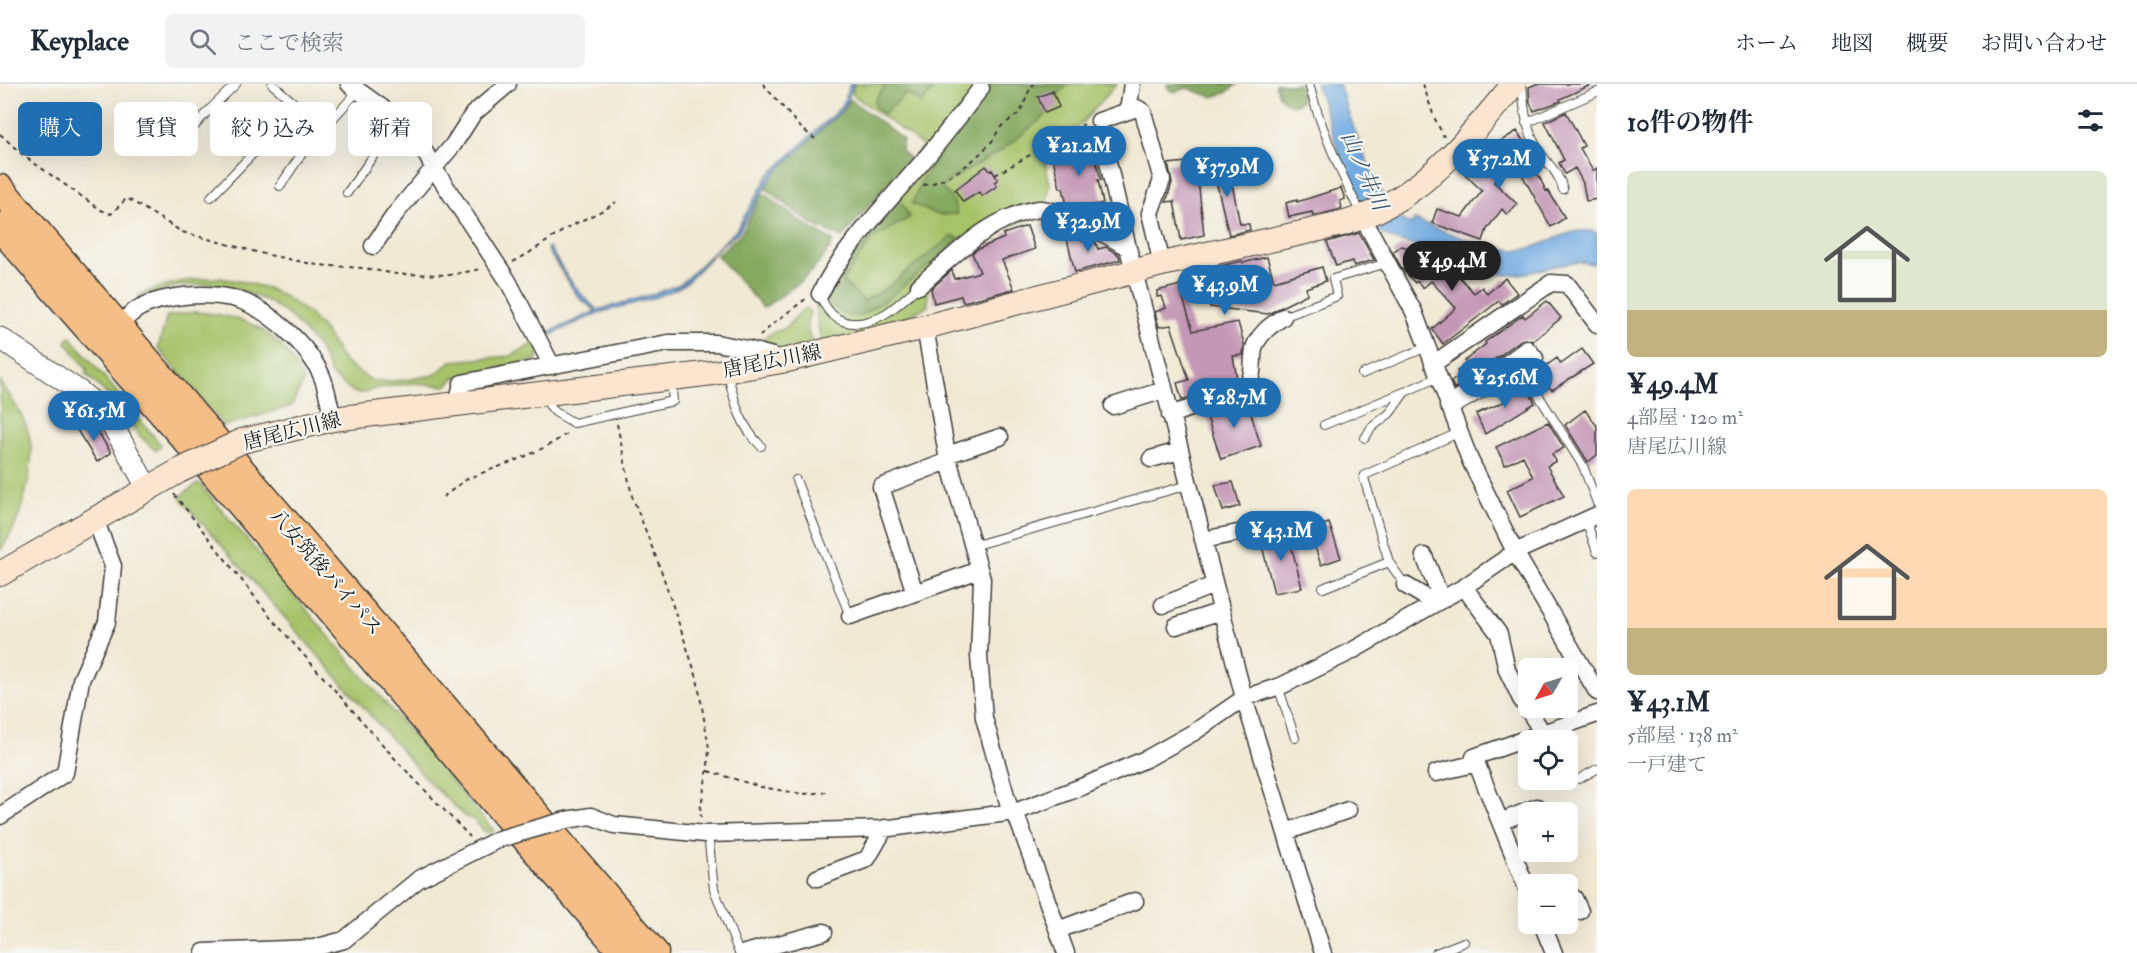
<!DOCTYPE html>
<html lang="ja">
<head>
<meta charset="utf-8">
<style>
  body { margin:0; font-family:"IM FELL Double Pica","Noto Serif JP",serif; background:#f2f2f3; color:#1f2937; height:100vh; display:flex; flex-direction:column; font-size:22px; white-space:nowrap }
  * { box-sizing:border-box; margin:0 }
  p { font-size:20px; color:#747a83 }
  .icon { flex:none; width:33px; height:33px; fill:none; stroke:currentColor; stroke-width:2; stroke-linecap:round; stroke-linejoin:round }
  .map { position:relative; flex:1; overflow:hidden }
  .panel { display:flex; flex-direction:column; background:#fff; width:540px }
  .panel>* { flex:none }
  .hud { position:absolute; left:18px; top:18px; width:570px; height:54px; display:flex; gap:12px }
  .needle { width:39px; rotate:231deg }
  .tools { position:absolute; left:1518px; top:574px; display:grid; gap:12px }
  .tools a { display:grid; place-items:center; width:60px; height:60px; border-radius:9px; background:#fff; box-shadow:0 6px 24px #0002; font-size:30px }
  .price { position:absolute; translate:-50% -51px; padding:0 14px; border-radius:21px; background:#1f6fb2; color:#fff; font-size:20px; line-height:39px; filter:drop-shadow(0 2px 3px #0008) }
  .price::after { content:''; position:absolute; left:50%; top:36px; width:18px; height:14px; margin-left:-9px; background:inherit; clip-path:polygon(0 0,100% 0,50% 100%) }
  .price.current { background:#222; color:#fff }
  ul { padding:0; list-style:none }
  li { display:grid; align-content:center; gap:12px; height:318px; padding:0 30px }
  li span { display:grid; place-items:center; height:186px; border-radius:9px; color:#555 }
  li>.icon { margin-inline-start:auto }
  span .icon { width:108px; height:108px; fill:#fffc; stroke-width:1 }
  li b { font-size:26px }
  h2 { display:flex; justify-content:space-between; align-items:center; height:72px; padding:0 30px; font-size:26px }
  .pill { padding:0 21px; border-radius:9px; background:#fff; box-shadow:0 6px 24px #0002; font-size:21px; line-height:54px }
  .pill.current { background:#1f6fb2; color:#fff }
  header { display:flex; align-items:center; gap:36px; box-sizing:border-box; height:84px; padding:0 30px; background:#fff; border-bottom:2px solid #e0e1e3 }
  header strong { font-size:28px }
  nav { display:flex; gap:33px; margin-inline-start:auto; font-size:21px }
  .search { width:420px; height:54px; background:#f2f2f3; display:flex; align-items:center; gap:15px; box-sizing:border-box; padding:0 21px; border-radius:9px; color:#747a83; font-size:22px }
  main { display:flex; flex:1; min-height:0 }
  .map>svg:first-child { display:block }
  .green { fill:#a7c36a; stroke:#627043; stroke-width:1.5 }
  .forest { fill:#85a95e; stroke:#50623d; stroke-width:1.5 }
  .water { fill:#71aae1; stroke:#46637e; stroke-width:1.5 }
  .building { fill:#c497b6 }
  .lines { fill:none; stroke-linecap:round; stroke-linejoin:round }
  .service-casing { stroke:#3c3b38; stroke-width:10 }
  .minor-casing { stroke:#3c3b38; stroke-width:19 }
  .tertiary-casing { stroke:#3c3b38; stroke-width:23 }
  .secondary-casing { stroke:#3c3b38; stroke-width:26 }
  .trunk-casing { stroke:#3c3b38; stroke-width:31 }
  .path { stroke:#3c3b38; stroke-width:2; stroke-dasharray:4.5 4.5; stroke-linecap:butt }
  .service { stroke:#fff; stroke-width:8 }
  .minor { stroke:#fff; stroke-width:16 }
  .tertiary { stroke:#fff; stroke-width:21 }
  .secondary { stroke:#fbe5cf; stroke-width:24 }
  .trunk { stroke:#f6be87; stroke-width:28 }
  .minor-bridge-casing { stroke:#3c3b38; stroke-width:19; stroke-linecap:butt }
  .secondary-bridge-casing { stroke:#3c3b38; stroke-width:26; stroke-linecap:butt }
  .minor-bridge { stroke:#fff; stroke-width:16 }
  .secondary-bridge { stroke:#fbe5cf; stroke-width:24 }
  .labels { text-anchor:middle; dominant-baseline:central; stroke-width:4.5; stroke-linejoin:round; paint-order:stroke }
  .street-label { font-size:20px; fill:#1c1c1c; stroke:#f6f6f2 }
  .water-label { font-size:21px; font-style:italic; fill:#3e556b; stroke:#f6f6f2 }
</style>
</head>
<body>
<header>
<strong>Keyplace</strong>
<div class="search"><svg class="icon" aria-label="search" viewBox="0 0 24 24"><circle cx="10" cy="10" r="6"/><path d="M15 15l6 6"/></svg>ここで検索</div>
<nav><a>ホーム</a><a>地図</a><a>概要</a><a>お問い合わせ</a></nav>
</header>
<main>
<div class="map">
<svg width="1597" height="869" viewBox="0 0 1597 869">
  <rect width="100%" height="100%" fill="#f6f6f2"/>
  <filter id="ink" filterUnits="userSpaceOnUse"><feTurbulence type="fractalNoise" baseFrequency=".0167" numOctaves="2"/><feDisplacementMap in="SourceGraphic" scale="12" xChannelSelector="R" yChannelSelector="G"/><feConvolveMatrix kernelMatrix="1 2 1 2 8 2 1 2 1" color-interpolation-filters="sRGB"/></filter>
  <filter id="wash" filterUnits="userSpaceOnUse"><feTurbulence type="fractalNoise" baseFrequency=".008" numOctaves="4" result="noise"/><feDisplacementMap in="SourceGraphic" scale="24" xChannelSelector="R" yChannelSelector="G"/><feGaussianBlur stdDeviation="1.35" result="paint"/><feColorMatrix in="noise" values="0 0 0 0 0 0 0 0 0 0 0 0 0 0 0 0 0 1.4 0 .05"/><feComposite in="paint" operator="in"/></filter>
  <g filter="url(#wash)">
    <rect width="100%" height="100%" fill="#f0e9d4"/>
    <path class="green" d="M854 0H1117L1080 41 1043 69 1050 100 1045 129 994 148 928 202V222L873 249 821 262 814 207 833 175 923 62 852 10Z
      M220 194 244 198 267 204 285 213 308 229 323 245 345 279 374 298 404 296 435 291 451 277 511 272 533 260 540 264 538 274 532 277 454 294 446 302 414 299 378 304 362 309H355L332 292 318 263 290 232 268 217 236 205 211 200 178 202 139 214 138 212C167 198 188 195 220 194Z
      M804 225H807L810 228C806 239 806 247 812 257L809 261 777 268 762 260C765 247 776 250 786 243 792 238 797 230 804 225Z
      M195 228C250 232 279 247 304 297L291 322 224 342 158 264 167 232Z
      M70 252 161 361 156 367 139 351 112 315 86 290 87 285 66 258Z
      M0 297C11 314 24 332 29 351 37 380 20 443 0 466Z
      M199 399 494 747 486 749 474 736 465 732 430 699 179 413Z"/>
    <path class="forest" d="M886 0H937L922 19 906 9 890 25 883 30 875 22V16Z
      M988 0H1069L1055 13 1044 33 1002 66 947 98 942 104 953 116 957 130 938 131 912 120 922 95Z
      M1167 0H1237L1226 9 1212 13 1187 4 1176 8 1169 6Z
      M1275 0H1299L1302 11 1300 18 1291 21 1280 13Z
      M850 15 903 56 901 67 909 74 842 154 809 138 765 104 775 89 844 25Z
      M763 109 807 142 833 157C820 187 789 207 763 224L717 171 742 148Z
      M898 114 910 133 872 155 842 197 864 217 882 207 952 152 959 154 941 172 888 214 860 232 844 230 827 218 824 209Z"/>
    <path class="water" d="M850 0H853L845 23 776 88 769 97 739 147 723 160 687 198C669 213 625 221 602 228 582 235 564 245 545 254L543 251 596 227 579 214 547 165 549 163C563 186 576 209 598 226L654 210 680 200 685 196 737 145 768 92 842 22Z
      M1316 0H1339C1353 46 1370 89 1393 131L1412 141 1414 136C1443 146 1487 166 1517 166 1544 166 1570 139 1597 149V181C1573 171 1536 191 1510 191 1482 190 1460 175 1434 167 1414 161 1395 159 1377 147L1343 80Z"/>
    <g id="blocks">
      <path class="building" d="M1536 0H1593L1560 15 1561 17 1534 27 1530 19 1529 3Z
        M1053 7 1059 23 1045 29 1038 13Z
        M1566 28 1584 62 1580 64 1593 87 1597 84V115L1586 117 1583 99 1575 84 1565 90 1559 79 1564 76 1545 38Z
        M1517 47 1530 68 1528 69 1546 107 1548 106 1565 134 1551 143 1515 78 1494 98 1517 120 1507 131 1502 125 1487 145 1483 157 1432 139 1437 125 1462 133 1482 107 1465 90 1478 78 1475 75 1487 62 1489 64Z
        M1092 62 1101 96H1098L1103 119 1077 125 1067 121 1063 104H1060L1052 71Z
        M1218 69 1225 91 1230 90 1240 140H1249L1250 146 1229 151 1210 72Z
        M1196 77 1204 151 1181 156 1174 117 1166 118 1172 99 1168 80Z
        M986 82 990 87 992 86 998 96 994 98 997 102 982 112 979 108 963 118 955 106Z
        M1341 104 1345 115 1340 117 1342 124 1338 126 1313 132 1312 128 1289 133 1286 119 1297 116V118Z
        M1027 142 1035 165 1002 176 1014 205 963 218 961 212 934 219 931 205 952 186 954 195 980 188 972 169 978 165 1004 154 1003 150Z
        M1074 147 1079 149 1082 157 1090 155 1093 156 1095 157 1098 165 1106 163 1119 171 1120 176 1075 188 1066 151Z
        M1359 149 1374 176 1354 182 1352 177 1336 182 1327 158Z
        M1401 162 1421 167 1442 194 1452 185 1474 209 1482 203 1487 210 1505 194 1517 209 1502 220 1499 217 1443 260 1432 245 1456 224 1431 197 1423 204 1417 197 1415 199 1402 185 1393 168Z
        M1267 173 1274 197 1322 183 1326 197 1306 204 1307 210 1268 230 1210 223 1206 209 1182 211 1193 247 1238 238 1244 260 1243 271 1233 272 1237 295 1182 316 1177 299 1189 296 1171 241 1159 243 1155 228 1166 224 1162 212 1157 213V207L1188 199 1186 189 1216 187V183L1242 177 1243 179Z
        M1547 217 1561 234 1533 257 1526 255 1521 256 1454 305 1451 297 1460 293 1457 287 1468 281 1464 277 1486 260 1485 258 1523 231 1525 234Z
        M1582 265 1593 280 1552 306 1549 303 1543 307 1533 295 1541 290 1539 287 1557 274 1561 280Z
        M1513 304 1528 306 1535 319 1485 350 1476 330 1506 317 1502 311Z
        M1246 314 1261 362 1221 375 1206 330Z
        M1585 326 1597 342V371L1588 378 1565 341Z
        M92 338 111 369 97 378 77 346Z
        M1548 338 1564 364 1552 370 1556 377 1547 382 1564 412 1520 433 1507 406 1533 393 1523 372 1505 381 1496 363Z
        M1233 398 1240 422 1223 427 1215 401Z
        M1329 439 1341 474 1321 481 1309 445Z
        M1287 445 1302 504 1274 509 1260 454Z"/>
    </g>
  </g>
  <g filter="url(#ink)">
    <use href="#blocks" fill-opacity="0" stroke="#3c3b38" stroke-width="1.5"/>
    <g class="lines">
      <g class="service-casing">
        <path id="service" d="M272 0 323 44
          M1309 0C1321 46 1340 88 1361 130
          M1522 0C1524 23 1525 44 1538 65 1546 79 1559 88 1563 105
          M1526 39 1597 8
          M175 65 206 29 236 0
          M280 102 305 65 358 7
          M347 109 374 71 394 33
          M211 113 266 56 295 20
          M820 210C830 241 856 246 883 231 896 224 908 211 919 202
          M1283 233 1337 212 1333 195 1387 179
          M727 287C734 315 739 341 761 362
          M1362 290 1427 263
          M549 321 555 328 574 339 673 317 671 297
          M1457 324C1477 314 1511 287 1532 301L1583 382 1597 419
          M1324 341 1404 308
          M1365 354 1371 344 1390 329 1405 308 1438 293
          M796 396 850 532
          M1586 436 1597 468
          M972 462 1188 401
          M1405 501 1389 478 1364 394 1365 391 1458 349
          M1323 504 1389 478
          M1278 602 1295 654
          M1579 695 1597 685
          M708 750 714 805 739 869
          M1436 869 1464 858"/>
      </g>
      <g class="minor-casing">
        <path id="minor" d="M349 0 413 46 433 83 508 197 552 282
          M1128 27 1132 0
          M1099 37 1137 24 1143 28 1162 96 1150 129 1162 180
          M1101 48 1128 164
          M1363 134 1414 228 1470 376 1515 468 1597 608
          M373 162 396 129 453 61 473 30 508 0
          M919 202C955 171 990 132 1039 125 1056 123 1113 154 1128 164L1244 614 1323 869
          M820 210C841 167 886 120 918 83 940 58 960 31 981 4
          M925 243 947 371 982 495 979 572 984 634 1011 729
          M113 247C121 239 131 228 141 223 167 211 204 208 232 214 266 222 310 262 323 295 327 307 330 322 333 335
          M1433 280 1551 199 1567 200 1597 240
          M457 320 462 299 668 259H716L747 265 783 275
          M1113 322 1164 306
          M1448 322 1527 265 1535 274 1520 284 1492 290
          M1170 331C1186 325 1233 312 1244 303 1258 292 1249 272 1256 259 1263 246 1272 241 1283 233
          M947 371 1000 353
          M1151 375 1179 367
          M1203 456 1253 446
          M1424 472 1442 516
          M1405 501 1435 519
          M1464 503 1499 550 1507 586 1521 615 1543 649
          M915 509 881 403 948 377
          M1163 521 1214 501
          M850 532 979 486
          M1176 542 1221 527
          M1436 689 1477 679
          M1015 728 1066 869
          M0 732 65 689 81 596 107 538 113 482 95 435
          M566 736 591 732 614 741 705 750 882 745 1015 728 1084 702 1148 674 1196 647 1244 614 1283 601 1350 568 1464 503 1515 468 1597 431
          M1500 738 1537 723
          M1286 748 1348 726
          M817 794 867 775 885 744
          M1528 807 1474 673 1597 630
          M1568 817 1574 814 1580 827
          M1542 840 1554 869
          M1058 846 1135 817
          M204 868 314 864 344 856 419 795 499 755
          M745 869 824 848"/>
      </g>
      <g class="tertiary-casing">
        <path id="tertiary" d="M0 254 79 307 100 324 118 351 148 405"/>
      </g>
      <g class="secondary-casing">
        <path id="secondary" d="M242 357 333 335 713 289 787 276 925 243 1162 180 1342 140C1421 117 1464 59 1514 0
          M0 490 179 387"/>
      </g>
      <g class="trunk-casing">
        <path id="trunk" d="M0 105 654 869
          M0 143 190 360 624 869"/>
      </g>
      <path class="path" d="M763 0 799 42 815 55
        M1423 0 1434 33 1444 53
        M0 50 24 72 101 126 111 130 127 114 182 148 264 170 317 181 363 184 396 190 450 191 481 185
        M995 91 1084 40
        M923 101C949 98 976 76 993 56 996 52 997 47 1000 44 1005 38 1013 35 1019 29 1026 21 1026 7 1034 0
        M513 178C532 168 547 157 566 145 582 135 601 129 616 118
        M760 252 775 238 807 214
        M617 340 632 412 661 486 697 594 709 664 708 683 700 727 701 733
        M174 410 273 536 397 677 470 753
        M443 413C453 406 463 396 474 392 508 379 538 370 568 349
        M708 687 761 703 803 710 828 708"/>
      <use href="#service" class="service"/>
      <use href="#minor" class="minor"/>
      <use href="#tertiary" class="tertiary"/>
      <use href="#secondary" class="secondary"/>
      <use href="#trunk" class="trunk"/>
      <g class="minor-bridge-casing">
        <path id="minor-bridge" d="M499 755 566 736"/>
      </g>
      <g class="secondary-bridge-casing">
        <path id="secondary-bridge" d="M179 387 242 357"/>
      </g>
      <use href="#minor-bridge" class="minor-bridge"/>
      <use href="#secondary-bridge" class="secondary-bridge"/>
    </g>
  </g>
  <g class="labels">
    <g class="street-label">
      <text transform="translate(772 277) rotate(-11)">唐尾広川線</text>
      <text transform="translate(292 347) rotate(-14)">唐尾広川線</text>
      <text transform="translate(326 488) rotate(49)">八女筑後バイパス</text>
    </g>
    <g class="water-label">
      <text transform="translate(1364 87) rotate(66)">山ノ井川</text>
    </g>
  </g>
</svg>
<div class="tools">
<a><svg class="needle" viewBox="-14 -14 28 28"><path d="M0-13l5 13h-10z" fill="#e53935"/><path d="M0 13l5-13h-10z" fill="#747a83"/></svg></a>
<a><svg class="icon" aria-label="locate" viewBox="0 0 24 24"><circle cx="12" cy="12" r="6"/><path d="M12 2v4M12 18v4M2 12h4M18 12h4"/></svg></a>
<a>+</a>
<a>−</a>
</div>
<b class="price" style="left:1079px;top:93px">¥21.2M</b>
<b class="price" style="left:1499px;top:106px">¥37.2M</b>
<b class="price" style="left:1227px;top:114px">¥37.9M</b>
<b class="price" style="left:1088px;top:169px">¥32.9M</b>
<b class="price current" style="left:1452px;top:208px">¥49.4M</b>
<b class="price" style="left:1225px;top:232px">¥43.9M</b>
<b class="price" style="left:1505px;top:325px">¥25.6M</b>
<b class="price" style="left:1234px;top:345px">¥28.7M</b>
<b class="price" style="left:94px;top:358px">¥61.5M</b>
<b class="price" style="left:1281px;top:478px">¥43.1M</b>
<div class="hud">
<a class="pill current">購入</a>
<a class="pill">賃貸</a>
<a class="pill">絞り込み</a>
<a class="pill">新着</a>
</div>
</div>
<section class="panel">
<h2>10件の物件<svg class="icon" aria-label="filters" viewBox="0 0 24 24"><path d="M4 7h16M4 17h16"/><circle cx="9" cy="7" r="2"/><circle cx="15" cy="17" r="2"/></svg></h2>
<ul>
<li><span style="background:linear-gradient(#dfe7d0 75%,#c2b280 0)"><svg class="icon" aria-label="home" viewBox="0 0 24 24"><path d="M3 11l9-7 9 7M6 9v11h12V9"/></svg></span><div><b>¥49.4M</b><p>4部屋 · 120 m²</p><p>唐尾広川線</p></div></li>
<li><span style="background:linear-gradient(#ffd9b3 75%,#c2b280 0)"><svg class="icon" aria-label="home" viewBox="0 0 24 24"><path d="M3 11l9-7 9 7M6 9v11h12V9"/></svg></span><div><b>¥43.1M</b><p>5部屋 · 138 m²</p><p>一戸建て</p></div></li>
</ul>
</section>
</main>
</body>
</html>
